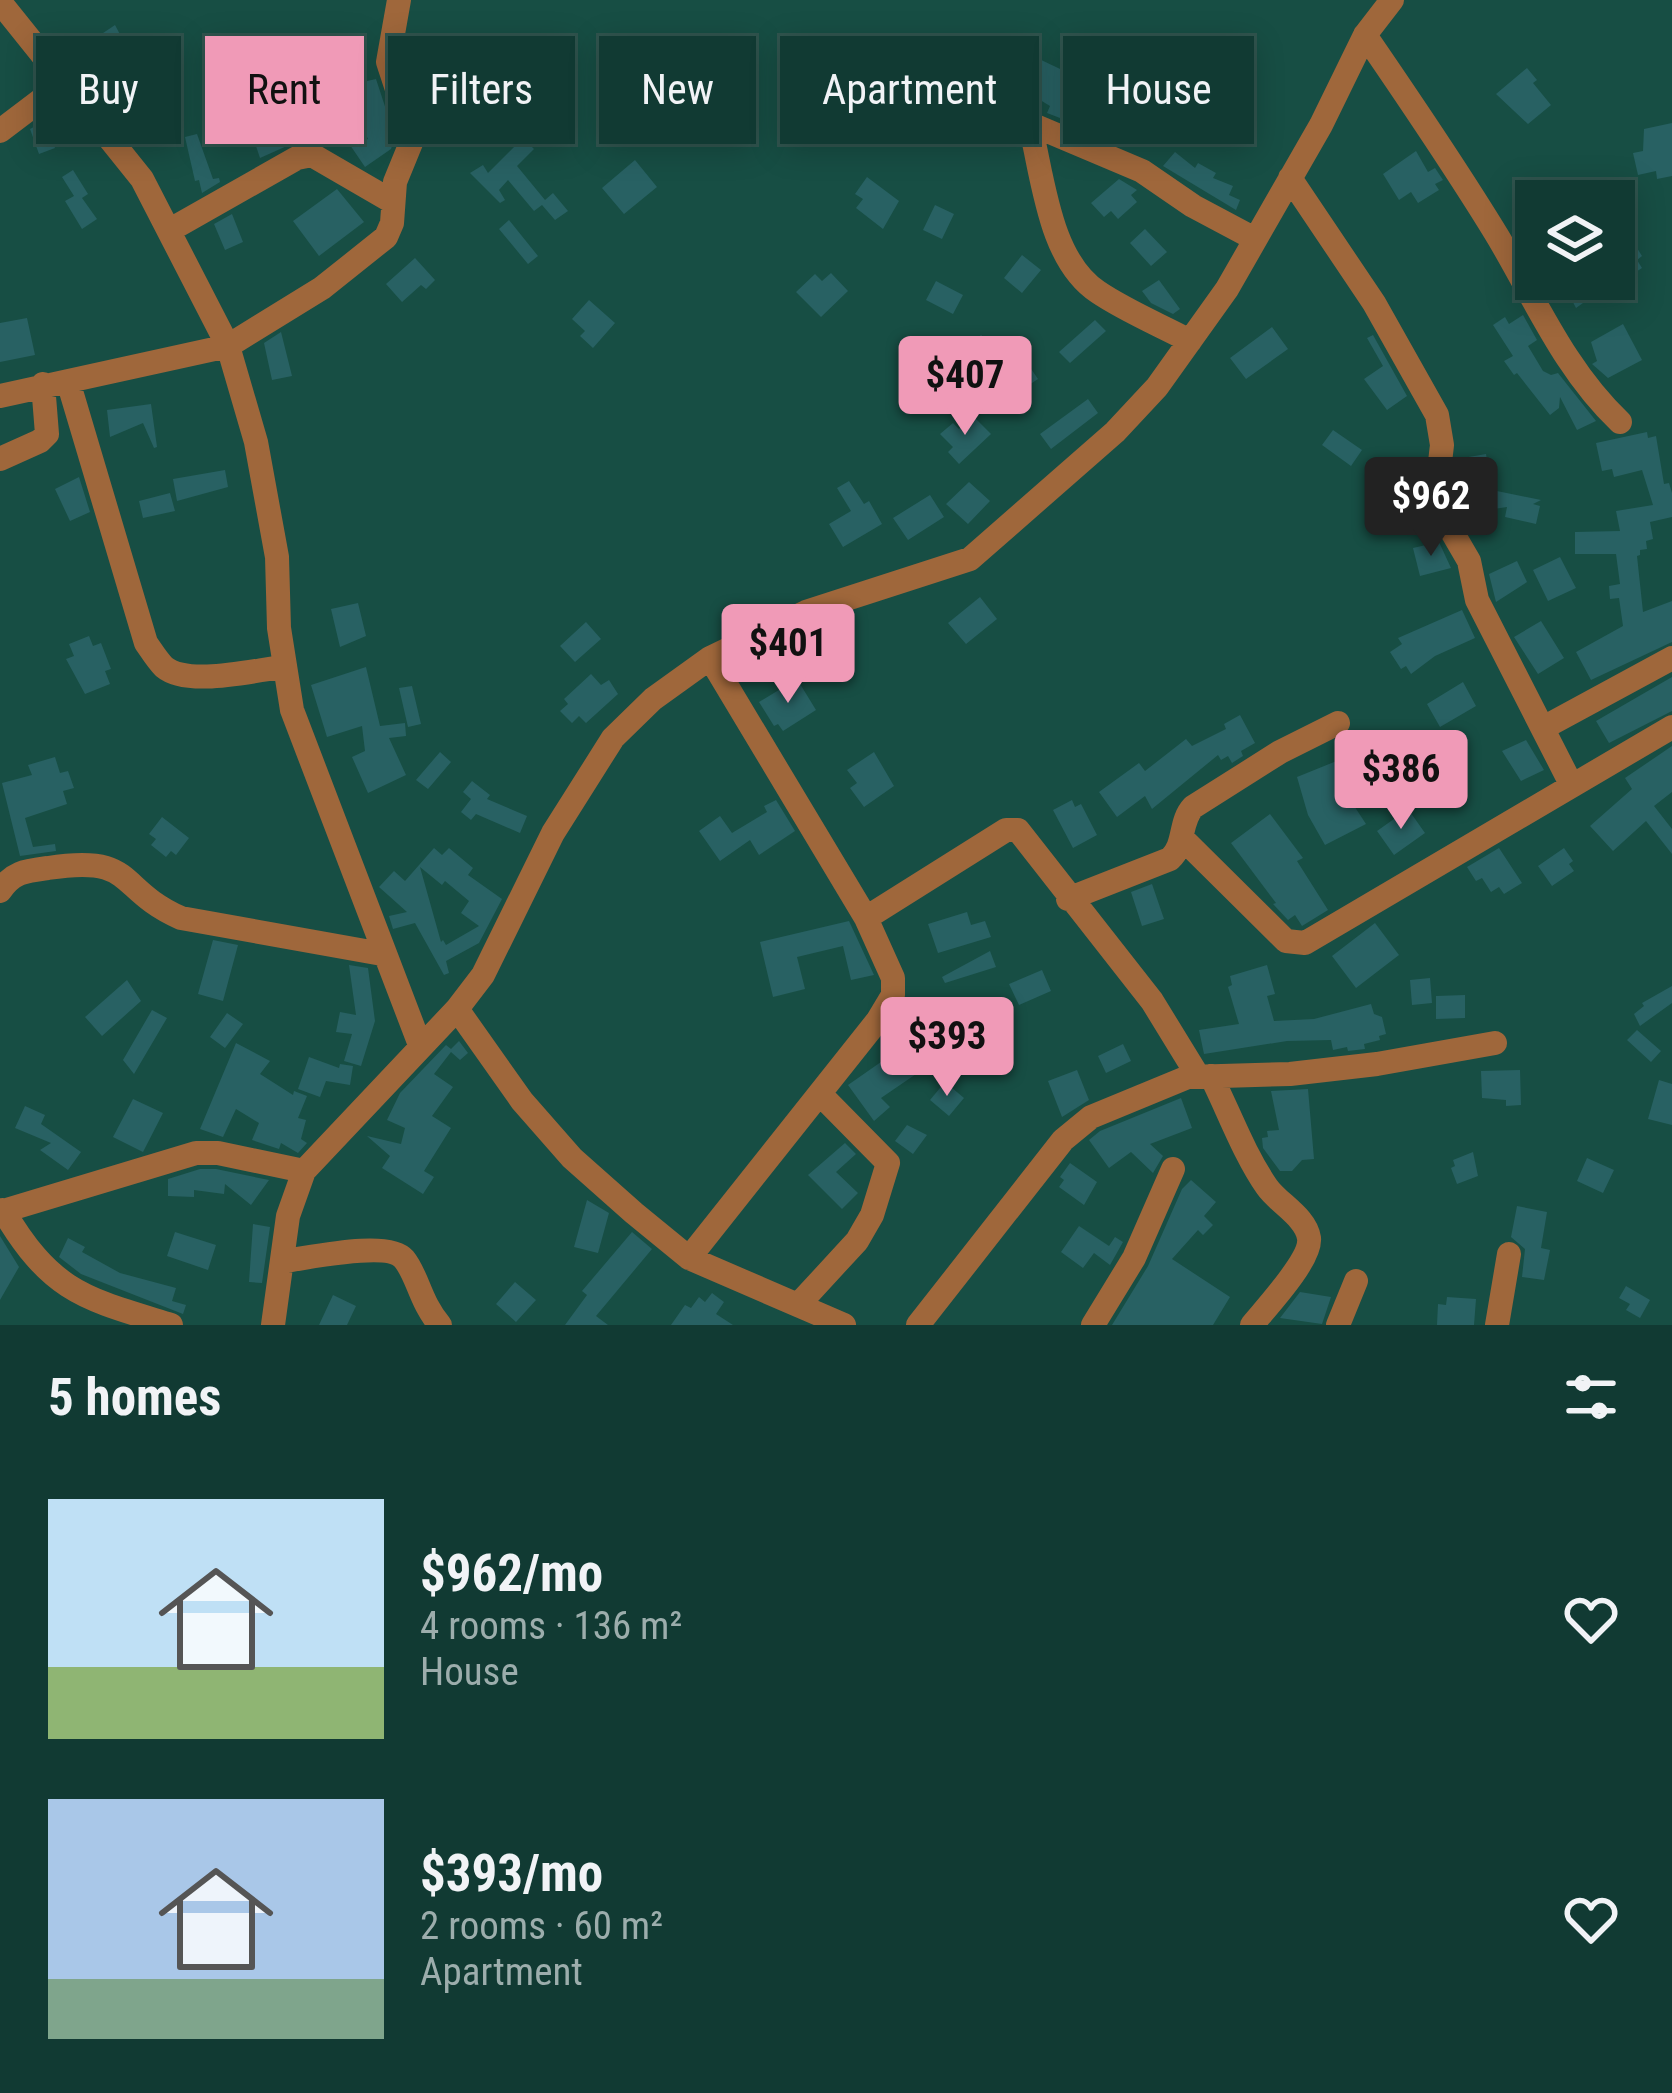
<!DOCTYPE html>
<html lang="en">
<head>
<meta charset="utf-8">
<style>
  body { margin:0; font-family:"Roboto Condensed",sans-serif; background:#1a413b; color:#f1f3f6; height:100vh; display:flex; flex-direction:column; font-size:45px; white-space:nowrap }
  * { box-sizing:border-box; margin:0 }
  p { font-size:39px; color:#9cadac }
  .icon { flex:none; width:66px; height:66px; fill:none; stroke:currentColor; stroke-width:2; stroke-linecap:round; stroke-linejoin:round }
  .map { position:relative; height:1325px; overflow:hidden }
  .side { display:flex; flex-direction:column; background:#113a33; flex:1 }
  .side>* { flex:none }
  .banner { position:absolute; left:36px; top:36px; width:1602px; height:108px; display:flex; gap:24px }
  .buttons { position:absolute; left:1515px; top:180px; display:grid; gap:24px }
  .buttons a { display:grid; place-items:center; width:120px; height:120px; border-radius:0px; background:#113a33; box-shadow:0 6px 30px #0003,0 0 0 3px #30544e; font-size:60px }
  .price { position:absolute; translate:-50% -102px; padding:0 27px; border-radius:12px; background:#f09ab7; color:#111; font-size:39px; line-height:78px; filter:drop-shadow(0 3px 6px #0008) }
  .price::after { content:''; position:absolute; left:50%; top:72px; width:36px; height:27px; margin-left:-18px; background:inherit; clip-path:polygon(0 0,100% 0,50% 100%) }
  .price.selected { background:#222; color:#fff }
  ul { padding:0; list-style:none }
  li { display:flex; align-items:center; gap:36px; height:300px; padding:0 48px }
  li span { display:grid; place-items:center; flex:none; width:336px; height:240px; border-radius:0px; color:#555 }
  li>.icon { margin-inline-start:auto }
  span .icon { width:144px; height:144px; fill:#fffc; stroke-width:1 }
  li b { font-size:51px }
  h2 { display:flex; justify-content:space-between; align-items:center; height:144px; padding:0 48px; font-size:51px }
  .tag { padding:0 42px; border-radius:0px; background:#113a33; box-shadow:0 6px 30px #0003,0 0 0 3px #30544e; font-size:42px; line-height:108px }
  .tag.selected { background:#f09ab7; color:#111 }
  .map>svg:first-child { display:block }
  .building { fill:#286163; fill-rule:evenodd }
  .lines { fill:none; stroke-linecap:round; stroke-linejoin:round }
  .minor { stroke:#9f673b; stroke-width:24 }
</style>
</head>
<body>
<div class="map">
<svg width="1672" height="1325" viewBox="0 0 1672 1325">
  <rect width="100%" height="100%" fill="#174e44"/>
  <path class="building" d="M115 25 130 53 152 44 164 72 150 78 149 74 127 86 100 35Z
    M488 33 496 34 500 58 492 59V64L476 67 477 73 449 78 443 41Z
    M1014 47 1098 87 1115 101 1090 130 1065 109 1060 118 1047 113 1050 106 1022 89 1017 98 1001 88 1011 71 1003 67Z
    M1527 68 1537 80 1533 83 1551 105 1528 124 1496 94Z
    M539 71 561 90 538 115 531 109 527 113 513 99Z
    M376 79 395 137 391 149 365 167 350 145 368 139 358 118 350 85Z
    M452 90 457 110 447 112 450 125 429 130 417 98Z
    M284 111 298 141 260 158 251 131 259 128 257 123Z
    M45 121 55 148 39 154 30 129Z
    M1672 123V176L1657 179 1656 171 1638 175 1633 153 1643 151 1644 129Z
    M197 134 213 179 219 178 220 182 202 193 199 180 195 181 185 137Z
    M523 138 534 149 517 166 545 200 553 193 568 211 555 220 542 205 534 211 508 180 499 190 505 200 500 203 470 173 483 165 488 173Z
    M1416 151 1428 172 1435 168 1443 180 1435 184 1439 190 1418 203 1411 192 1399 200 1383 174Z
    M1175 152 1195 168 1198 163 1216 173 1213 178 1233 186 1229 195 1240 200 1236 210 1163 166Z
    M635 160 657 187 624 214 602 188Z
    M73 170 88 194 82 198 97 219 82 229 65 201 74 196 62 177Z
    M867 177 899 201 883 229 856 208 863 199 855 194Z
    M1119 179 1137 190 1131 195 1137 202 1118 219 1111 211 1104 217 1091 203Z
    M337 189 364 222 319 256 293 221Z
    M935 205 954 214 942 239 923 230Z
    M232 214 243 242 225 250 214 224Z
    M509 220 538 256 528 264 499 229Z
    M1614 225 1626 243 1632 240 1642 256 1637 260 1642 268 1628 277 1625 273 1576 308 1561 279H1614Z
    M1145 229 1167 252 1151 266 1130 243Z
    M1022 255 1041 270 1022 293 1004 278Z
    M415 258 435 280 426 289 421 285 402 302 386 284Z
    M831 273 848 291 821 317 796 292 815 274 822 281Z
    M1159 280 1180 309 1173 314 1151 303 1142 291Z
    M936 281 963 295 953 314 926 300Z
    M589 300 615 323 593 348 580 336 585 331 572 319Z
    M1523 315 1537 340 1528 346 1543 371 1551 375 1558 373 1596 421 1577 430 1560 397 1559 408 1550 415 1517 373 1514 375 1504 361 1513 356 1493 325 1505 317 1509 324Z
    M27 318 35 355 0 362V323Z
    M1095 320 1106 331 1070 363 1059 352Z
    M1623 324 1642 360 1608 378 1592 364 1597 361 1591 342Z
    M1272 327 1288 349 1246 379 1230 358Z
    M281 332 292 376 272 380 264 343Z
    M981 335 1015 366 1025 360 1038 379 1003 402 984 373 981 376 961 356Z
    M1373 335 1407 396 1387 410 1364 379 1383 366 1367 338Z
    M1088 399 1098 413 1051 449 1040 434Z
    M151 404 157 447 154 448 143 423 110 437 107 410Z
    M973 416 991 434 959 464 948 452 953 447 940 434 953 423 959 429Z
    M1333 430 1362 450 1351 466 1322 445Z
    M1647 432 1648 438 1656 436 1664 484 1669 483 1672 493V517L1650 522 1653 539 1646 541 1647 549 1640 550V555L1637 556 1643 612 1672 601V642L1591 680 1576 652 1623 626 1619 598 1610 599 1609 586 1620 584 1616 554H1575V532L1620 531 1616 511 1653 505 1642 470 1614 477 1612 469 1602 471 1596 443Z
    M1486 454 1492 490 1541 500 1533 504 1540 506 1536 524 1505 517 1507 507 1474 512 1473 504 1464 506 1455 480 1457 459Z
    M225 470 228 487 177 501 173 479Z
    M79 477 90 512 70 521 55 489Z
    M849 481 864 504 869 501 882 524 843 547 829 524 851 511 837 488Z
    M969 482 990 501 968 524 946 504Z
    M170 493 175 511 143 518 139 501Z
    M930 495 944 517 908 540 893 518Z
    M1439 542 1451 568 1420 576 1413 548Z
    M1560 557 1576 588 1548 601 1533 570Z
    M1517 561 1527 582 1496 602 1489 574Z
    M980 597 997 619 966 644 948 623Z
    M358 603 366 636 340 647 331 609Z
    M1462 610 1475 638 1435 656 1411 674 1406 666 1401 669 1390 652 1402 644 1398 638Z
    M1541 621 1564 658 1538 674 1514 637Z
    M586 622 601 639 575 662 560 646Z
    M809 633 823 651 804 666 790 647Z
    M89 636 93 646 101 643 111 669 105 671 110 684 85 694 66 659 74 656 69 644Z
    M366 667 380 726 405 723 406 736 389 738 406 775 368 793 352 757 365 751 362 726 327 737 311 685Z
    M591 674 601 685 609 680 618 694 586 723 579 716 572 723 560 711 568 704 564 699Z
    M1672 677V711L1609 743 1596 721Z
    M797 679 816 710 783 731 778 724 774 726 759 702Z
    M1463 682 1476 706 1440 727 1427 704Z
    M412 686 421 724 408 727 399 688Z
    M1240 715 1255 743 1241 751 1243 756 1232 763 1228 756 1221 760 1218 755 1152 809 1145 796 1117 817 1099 792 1139 763 1145 771 1186 739 1192 746 1226 729 1224 724Z
    M1367 731 1380 750 1344 776 1349 790 1345 792 1366 824 1325 845 1308 815 1297 777 1344 758 1339 751 1345 746 1343 743Z
    M1526 740 1544 770 1521 781 1502 751Z
    M1672 746V792L1654 806 1672 829V854L1646 821 1613 851 1590 826 1632 789 1625 778Z
    M440 752 451 762 428 789 416 780Z
    M874 752 894 786 864 807 850 788 857 783 847 770Z
    M55 757 60 773 68 771 74 788 63 791 67 804 25 818 33 847 55 844 56 851 20 856 2 783 32 775 28 765Z
    M472 781 490 795 487 799 527 816 520 833 476 814 471 820 461 812 471 799 463 792Z
    M776 800 795 831 759 855 750 840 720 861 699 831 720 816 732 833 767 812 764 806Z
    M1072 800 1075 807 1081 804 1097 835 1073 848 1053 810Z
    M1408 809 1425 833 1394 855 1377 831Z
    M1270 814 1303 858 1297 861 1328 910 1302 926 1295 915 1288 920 1273 904 1276 903 1231 843Z
    M162 817 189 838 176 855 171 851 166 857 151 845 156 839 149 834Z
    M434 848 442 855 449 848 473 868 468 875 502 899 479 943 446 961 449 973 444 975 415 923 393 929 389 916 407 912 379 887 394 871 405 881ZM420 867 442 885 445 881 469 901 461 913 479 926 446 945 443 940 441 942Z
    M1499 848 1522 883 1504 894 1499 887 1491 892 1482 878 1476 881 1467 867Z
    M1564 848 1573 861 1569 864 1574 871 1552 886 1538 866Z
    M1152 884 1164 919 1142 926 1131 892Z
    M967 912 971 925 985 921 991 937 938 953 928 924Z
    M849 921 874 975 851 980 843 946 797 957 805 989 773 997 760 942Z
    M1375 923 1399 955 1356 988 1332 956Z
    M213 940 238 945 223 1001 198 994Z
    M990 951 996 967 945 983 942 977Z
    M349 965 368 968 375 1021 361 1066 344 1061 352 1034 336 1032 340 1012 356 1015Z
    M1267 965 1275 994 1267 996 1274 1021 1314 1019 1371 1004 1374 1014 1382 1017 1386 1034 1379 1036 1380 1040 1364 1044 1365 1049 1348 1051 1347 1047 1333 1050 1331 1040 1287 1041 1204 1054 1199 1030 1239 1024 1228 987 1232 985 1230 976Z
    M1042 970 1051 991 1019 1005 1009 984Z
    M1430 978 1432 1003 1412 1005 1410 980Z
    M127 980 141 1001 102 1036 85 1017Z
    M1672 986V1003L1640 1026 1634 1014 1644 1006 1642 1003Z
    M1465 995V1018L1436 1019V996Z
    M152 1010 167 1018 134 1074 123 1060Z
    M227 1013 243 1024 225 1048 210 1037Z
    M1637 1030 1661 1051 1651 1062 1627 1040Z
    M459 1041 468 1053 460 1060 451 1052 434 1074 453 1087 432 1116 451 1128 424 1171 434 1177 423 1194 382 1168 390 1156 367 1136 401 1144 405 1128 387 1120 400 1093 446 1045 451 1049Z
    M236 1043 270 1061 260 1074 293 1095 294 1091 307 1096 298 1118 306 1120 301 1139 307 1143 298 1153 281 1143 279 1149 252 1140 259 1123 236 1109 223 1137 200 1129Z
    M1123 1044 1131 1061 1106 1073 1098 1056Z
    M901 1048 919 1072 881 1098 890 1107 874 1121 848 1085Z
    M309 1057 339 1068 340 1064 353 1066 350 1085 326 1081 320 1097 298 1089Z
    M1077 1070 1089 1100 1062 1117 1048 1081Z
    M1520 1070 1521 1105 1506 1106V1100L1482 1098 1481 1071Z
    M1659 1080 1672 1084V1125L1648 1119Z
    M945 1082 964 1098 949 1116 930 1100Z
    M1308 1089 1314 1159 1302 1160 1292 1171H1280L1263 1148 1262 1138 1268 1137 1267 1131 1279 1130 1271 1091Z
    M1181 1098 1192 1128 1150 1144 1163 1156 1153 1173 1131 1152 1109 1168 1089 1140 1100 1131Z
    M133 1099 163 1113 143 1152 113 1137Z
    M25 1106 45 1115 41 1124 81 1152 68 1170 40 1150 51 1143 15 1128Z
    M907 1125 927 1135 913 1154 895 1141Z
    M845 1143 856 1154 836 1172 858 1193 842 1209 808 1175Z
    M1473 1152 1478 1176 1457 1184 1451 1168 1455 1166 1453 1160Z
    M1587 1158 1614 1170 1603 1193 1577 1181Z
    M1070 1163 1097 1182 1084 1205 1059 1187 1064 1180 1060 1177Z
    M200 1169H216L269 1180 251 1205 225 1184 224 1194 194 1190V1197L168 1196V1179Z
    M1191 1180 1216 1202 1204 1216 1213 1225 1203 1235 1198 1230 1172 1259 1230 1297 1213 1325H1112L1148 1266 1182 1189Z
    M587 1200 609 1213 598 1253 574 1247Z
    M1517 1206 1547 1212 1541 1248 1550 1250 1544 1280 1522 1277 1525 1249 1511 1237Z
    M253 1224 270 1227 262 1283 249 1282Z
    M1079 1226 1109 1246 1115 1237 1123 1242 1110 1265 1094 1253 1083 1268 1061 1252Z
    M175 1232 216 1245 208 1270 167 1256Z
    M632 1232 652 1249 596 1316 608 1325H565L587 1295 582 1291Z
    M0 1236 19 1267 0 1300Z
    M68 1238 85 1247 82 1252 120 1273 176 1288 172 1301 186 1305 183 1314 81 1274 59 1257Z
    M515 1282 536 1300 516 1322 496 1304Z
    M1626 1286 1650 1300 1640 1318 1626 1310 1630 1304 1619 1298Z
    M1300 1292 1331 1297 1322 1324 1280 1318Z
    M712 1293 724 1302 716 1314 733 1325H671L685 1305 691 1308 699 1297 705 1302Z
    M333 1295 356 1306 347 1325H319Z
    M1447 1297 1476 1299 1474 1325H1437L1438 1304 1446 1305Z"/>
  <g class="lines">
    <path class="minor" d="M0 2 142 179 228 346 256 442 277 557 279 628 292 710 420 1045
      M1365 35C1411 102 1456 168 1498 237 1536 301 1565 370 1620 422
      M993 108 1142 171 1193 206 1255 239
      M1029 121C1043 174 1048 259 1098 292 1126 311 1160 325 1190 341
      M0 131 62 84
      M1290 178 1374 303 1437 415 1442 445 1437 488 1444 518 1469 561 1477 600 1571 784
      M170 230 297 158 312 155 393 202
      M68 381 146 643C151 650 157 660 164 667 188 687 254 670 283 667
      M0 396 228 346 322 288 386 237 392 223 395 182 413 138 388 62 399 0
      M0 459 40 441 47 434 43 384
      M1543 728 1672 658
      M1182 838 1286 941 1305 943 1672 727
      M0 891C13 872 25 871 48 868 137 854 115 889 181 918L382 954
      M1068 899 1170 859C1186 844 1179 822 1193 807L1280 752 1338 723
      M866 918 1006 830H1018L1152 1001 1198 1076
      M457 1009 522 1101 572 1158 634 1213 689 1258 844 1325
      M1211 1076C1229 1112 1244 1154 1267 1187 1278 1203 1306 1217 1309 1238 1312 1259 1265 1309 1252 1325
      M3 1210C52 1293 84 1298 171 1325
      M0 1212 196 1153H218L304 1171
      M689 1258 878 1020 893 995V978L866 918 710 658
      M284 1261C309 1258 388 1240 404 1259 418 1276 420 1302 440 1325
      M798 1305 857 1241 872 1215 888 1163 820 1094
      M273 1325 288 1216 304 1171 457 1009 483 975 553 833 613 738 653 699 710 658 806 612 970 559 1115 432 1157 387 1227 289 1321 125 1365 35 1392 0
      M918 1325 1063 1140 1091 1117 1188 1077 1290 1074 1377 1064 1495 1043
      M1093 1325 1134 1258 1173 1169
      M1338 1325 1356 1281
      M1497 1325 1509 1254"/>
  </g>
</svg>
<div class="buttons">
<a><svg class="icon" aria-label="layers" viewBox="0 0 24 24"><path d="M12 4l9 5-9 5-9-5zM3 14l9 5 9-5"/></svg></a>
</div>
<b class="price" style="left:965px;top:438px">$407</b>
<b class="price selected" style="left:1431px;top:559px">$962</b>
<b class="price" style="left:788px;top:706px">$401</b>
<b class="price" style="left:1401px;top:832px">$386</b>
<b class="price" style="left:947px;top:1099px">$393</b>
<div class="banner">
<a class="tag">Buy</a>
<a class="tag selected">Rent</a>
<a class="tag">Filters</a>
<a class="tag">New</a>
<a class="tag">Apartment</a>
<a class="tag">House</a>
</div>
</div>
<section class="side">
<h2>5 homes<svg class="icon" aria-label="filters" viewBox="0 0 24 24"><path d="M4 7h16M4 17h16"/><circle cx="9" cy="7" r="2"/><circle cx="15" cy="17" r="2"/></svg></h2>
<ul>
<li><span style="background:linear-gradient(#bfe0f5 70%,#8fb573 0)"><svg class="icon" aria-label="home" viewBox="0 0 24 24"><path d="M3 11l9-7 9 7M6 9v11h12V9"/></svg></span><div><b>$962/mo</b><p>4 rooms · 136 m²</p><p>House</p></div><svg class="icon" aria-label="heart" viewBox="0 0 24 24"><path d="M12 20l-8-8c-3-5 5-10 8-4 3-6 11-1 8 4z"/></svg></li>
<li><span style="background:linear-gradient(#a9c7e8 75%,#7fa58c 0)"><svg class="icon" aria-label="home" viewBox="0 0 24 24"><path d="M3 11l9-7 9 7M6 9v11h12V9"/></svg></span><div><b>$393/mo</b><p>2 rooms · 60 m²</p><p>Apartment</p></div><svg class="icon" aria-label="heart" viewBox="0 0 24 24"><path d="M12 20l-8-8c-3-5 5-10 8-4 3-6 11-1 8 4z"/></svg></li>
</ul>
</section>
</body>
</html>
